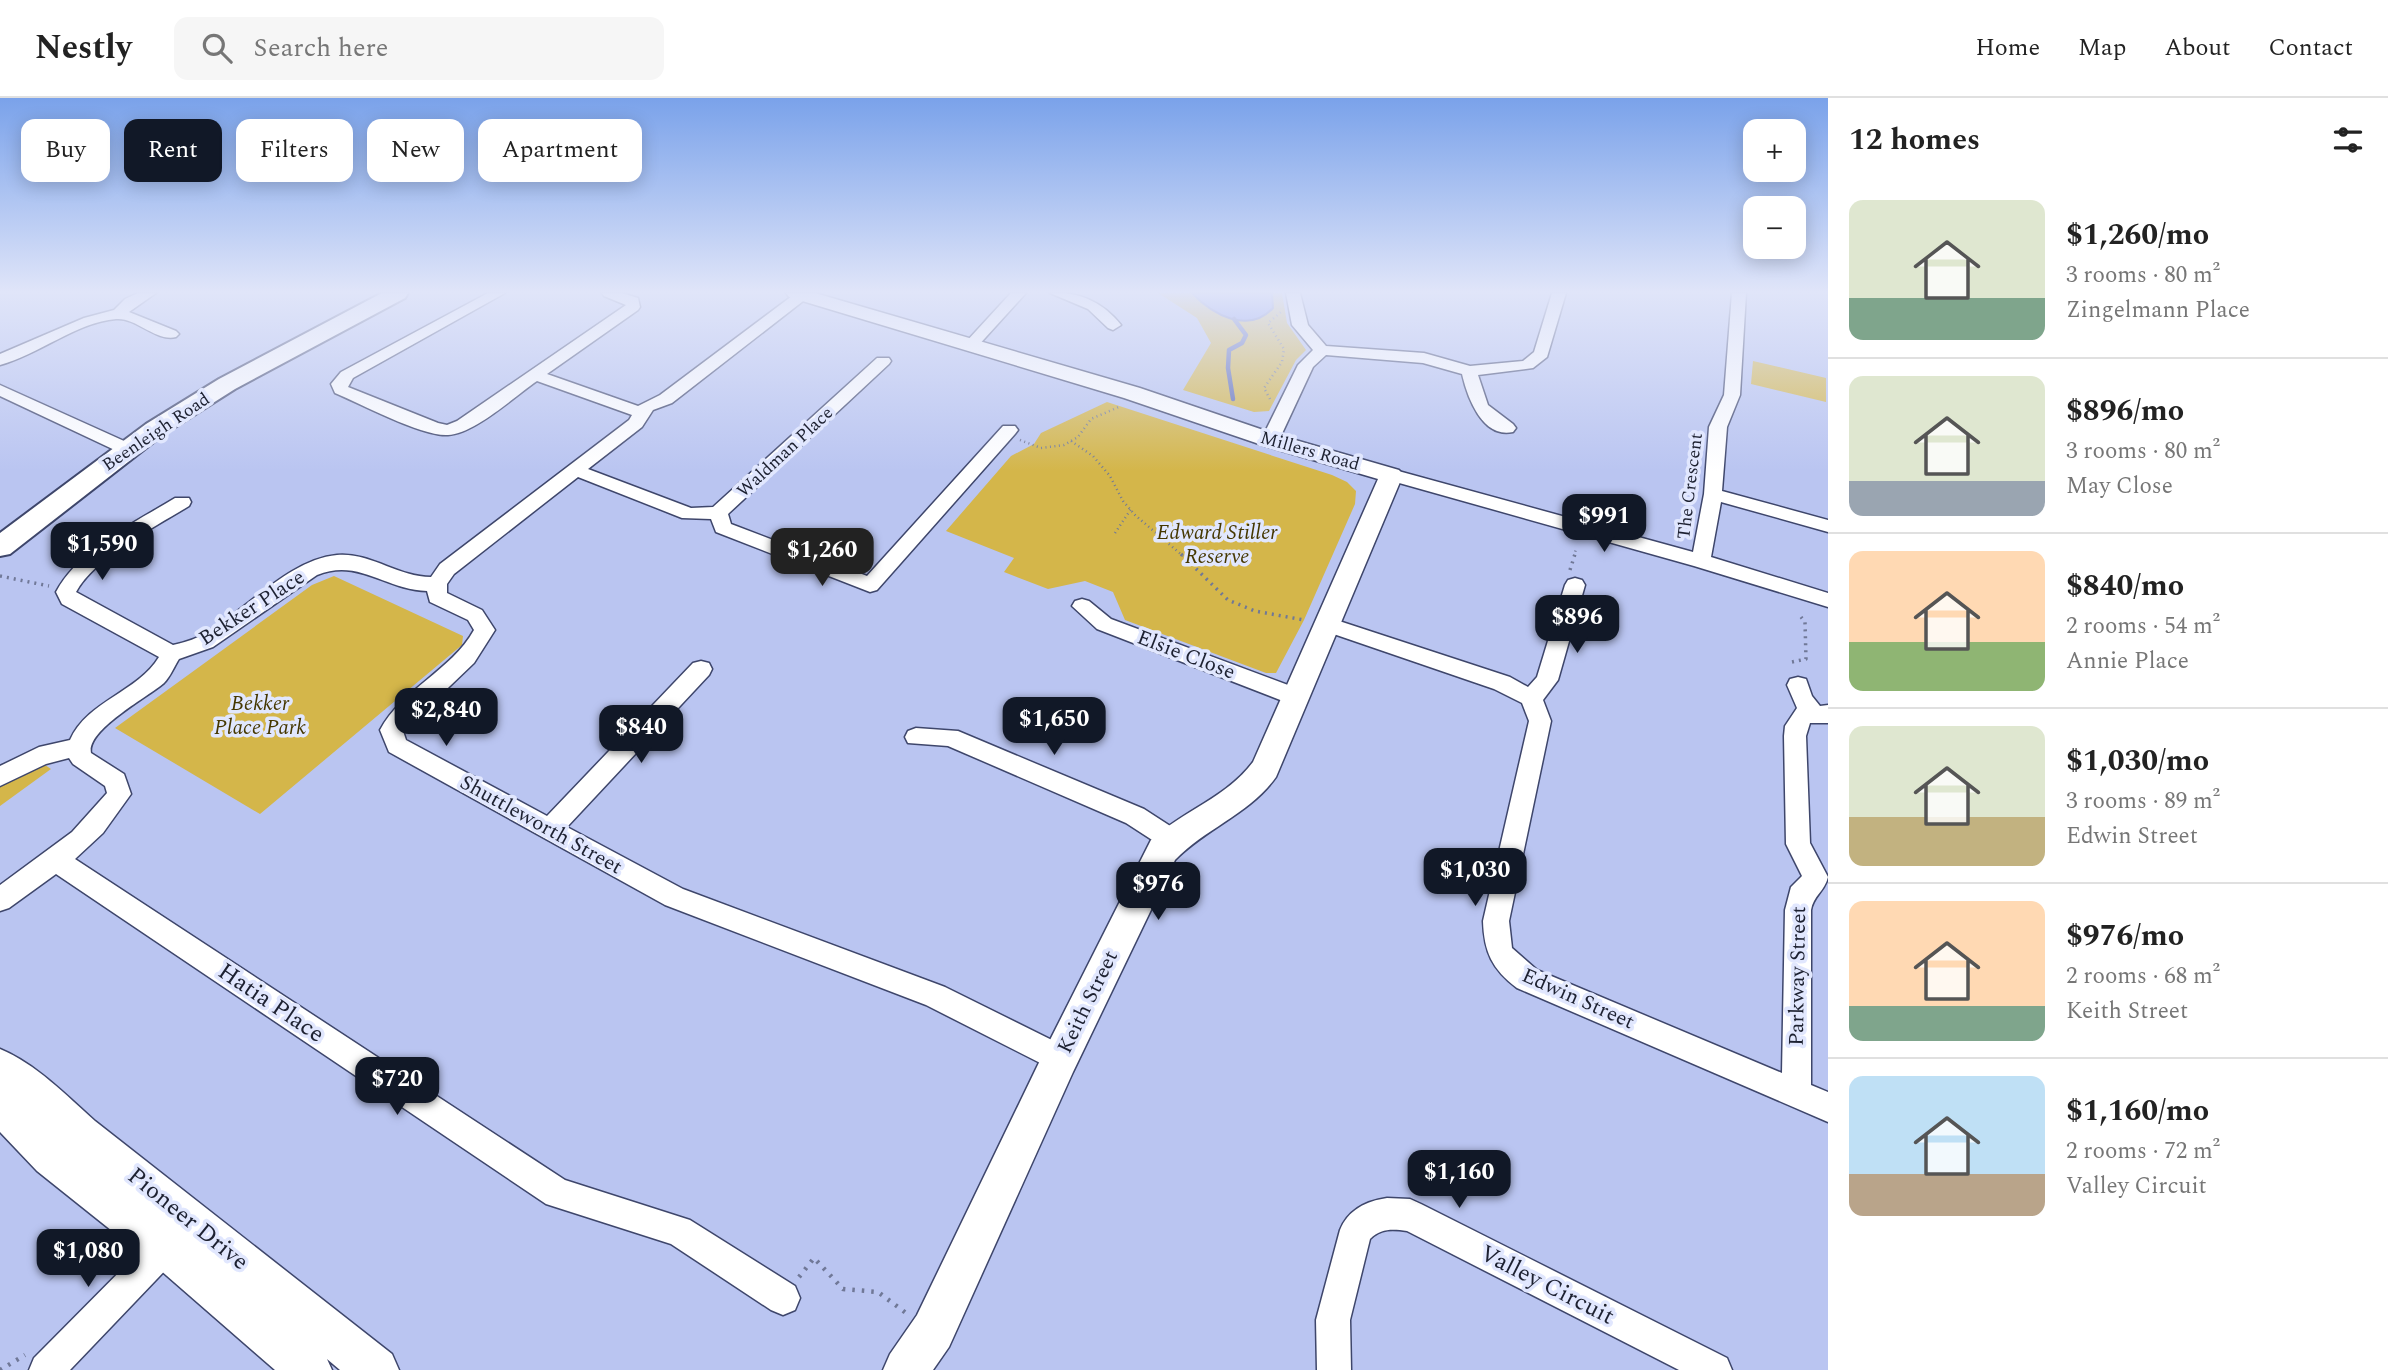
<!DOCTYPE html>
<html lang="en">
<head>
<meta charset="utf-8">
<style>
  body { margin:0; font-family:Spectral,serif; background:#f6f6f6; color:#222; height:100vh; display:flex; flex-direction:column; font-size:26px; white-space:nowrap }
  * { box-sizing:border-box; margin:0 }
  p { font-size:23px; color:#767676 }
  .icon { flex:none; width:38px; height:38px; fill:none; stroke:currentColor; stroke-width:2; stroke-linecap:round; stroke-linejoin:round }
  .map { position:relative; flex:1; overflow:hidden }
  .side { display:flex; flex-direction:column; background:#fff; width:560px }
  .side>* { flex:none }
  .banner { position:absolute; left:21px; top:21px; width:665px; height:63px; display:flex; gap:14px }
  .fabs { position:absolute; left:1743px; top:21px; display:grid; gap:14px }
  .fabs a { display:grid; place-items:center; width:63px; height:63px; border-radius:14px; background:#fff; box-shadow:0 4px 18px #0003; font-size:35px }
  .price { position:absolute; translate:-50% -60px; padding:0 16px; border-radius:14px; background:#111827; color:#fff; font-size:23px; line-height:46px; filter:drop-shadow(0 2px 4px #0008) }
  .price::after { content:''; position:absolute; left:50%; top:42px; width:21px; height:16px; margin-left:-10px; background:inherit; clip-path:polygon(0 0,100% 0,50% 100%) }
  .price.on { background:#222; color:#fff }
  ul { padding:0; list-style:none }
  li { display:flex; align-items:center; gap:21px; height:175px; padding:0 21px }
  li+li { border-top:2px solid #e0e0e0 }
  li span { display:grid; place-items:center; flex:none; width:196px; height:140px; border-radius:14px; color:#555 }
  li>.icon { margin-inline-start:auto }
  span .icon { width:84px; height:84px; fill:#fffc; stroke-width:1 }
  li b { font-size:30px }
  h2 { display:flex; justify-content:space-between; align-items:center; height:84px; padding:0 21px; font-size:30px }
  .pill { padding:0 24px; border-radius:14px; background:#fff; box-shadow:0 4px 18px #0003; font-size:24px; line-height:63px }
  .pill.on { background:#111827; color:#fff }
  header { display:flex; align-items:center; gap:42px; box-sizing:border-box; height:98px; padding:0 35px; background:#fff; border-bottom:2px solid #e0e0e0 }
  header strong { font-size:33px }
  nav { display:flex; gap:38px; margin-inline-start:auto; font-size:24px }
  .search { width:490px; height:63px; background:#f6f6f6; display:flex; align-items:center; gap:18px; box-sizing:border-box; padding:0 24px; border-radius:14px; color:#767676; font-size:26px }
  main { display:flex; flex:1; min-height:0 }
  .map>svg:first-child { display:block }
  .green { fill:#d4b64a }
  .water { fill:#7588ec; stroke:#5b69b4; stroke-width:2 }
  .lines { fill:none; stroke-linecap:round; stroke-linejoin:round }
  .stream { stroke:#5b69b4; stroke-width:4.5 }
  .minor-casing { stroke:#3e466b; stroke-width:3 }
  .tertiary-casing { stroke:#3e466b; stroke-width:3 }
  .secondary-casing { stroke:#3e466b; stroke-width:4 }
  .path-far2 { stroke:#707897; stroke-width:2.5; stroke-dasharray:1 3.5; stroke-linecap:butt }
  .path-far1 { stroke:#707897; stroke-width:3.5; stroke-dasharray:2 5; stroke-linecap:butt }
  .path { stroke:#707897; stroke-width:4.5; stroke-dasharray:2.5 7; stroke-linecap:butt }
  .minor { fill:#fff; fill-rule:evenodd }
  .tertiary { fill:#fff; fill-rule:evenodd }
  .secondary { fill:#fff; fill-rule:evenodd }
  .labels { text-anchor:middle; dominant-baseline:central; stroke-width:7; stroke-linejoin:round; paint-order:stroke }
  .far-street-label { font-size:18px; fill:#1d2131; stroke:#e1e7fe }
  .park-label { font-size:21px; font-style:italic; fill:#453700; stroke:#e1e7fe }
  .street-label { font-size:21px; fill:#1d2131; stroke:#e1e7fe }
  .near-street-label { font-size:24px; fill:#1d2131; stroke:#e1e7fe }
</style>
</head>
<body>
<header>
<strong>Nestly</strong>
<div class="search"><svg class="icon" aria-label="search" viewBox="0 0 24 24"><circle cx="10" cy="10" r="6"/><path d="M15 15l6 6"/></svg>Search here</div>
<nav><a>Home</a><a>Map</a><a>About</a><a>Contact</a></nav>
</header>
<main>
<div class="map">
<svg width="1828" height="1272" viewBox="0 0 1828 1272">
  <rect width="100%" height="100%" fill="#bac5f1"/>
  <path class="green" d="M1158 195H1192L1203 206 1273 210 1272 195H1282L1287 225 1306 252 1296 262 1269 313 1254 314 1183 292 1211 245 1197 220Z
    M1753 263 1826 280V304L1751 286Z
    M1107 304 1332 377 1347 384 1356 393 1355 406 1304 522 1276 575H1266L1125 522 1113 494 1085 483 1048 491 1004 474 1014 460 946 433 1011 358 1034 346 1041 335Z
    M334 478 463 538 462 547 260 716 115 630 312 487Z
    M42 665 51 671 0 708V687Z"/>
  <path class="water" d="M1192 195H1272L1273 210C1248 237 1212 216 1192 195Z"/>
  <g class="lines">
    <path class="stream" d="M1233 301 1228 270 1229 252 1242 245 1246 237 1234 221"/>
    <g class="minor-casing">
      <path id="minor" d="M138 195H156L129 214 176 233 179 236 176 239C156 244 136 219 116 221 77 224 38 257 0 267V256L84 220 114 212 125 201Z
        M488 195H505L353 280 348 289 438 325 447 327 457 323 626 207 604 198 602 195H622L638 200 640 209 638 212 547 276 638 308 660 297 796 195H808L807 200 672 305 653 312 642 329 588 371 691 410 713 409 877 260H889L891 263 889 266 728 416 731 426 867 478 1003 328H1015L1018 332 1015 336 877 492 870 494 716 434 711 421 682 420 578 379 454 476 447 486V495L482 512 495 532 474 565 403 633 406 642 547 718 693 565 701 563 709 565 712 571 709 577 567 729 683 791 945 889 1070 951 1074 961 1070 971 1060 975 926 907 665 807 389 654 380 632C402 591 451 573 474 532L468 522 430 504 427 493C385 492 359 460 317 477L213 549 179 561C174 569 170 579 164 585 148 599 86 632 91 655L124 676 131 696 103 735 75 761 565 1082 690 1122 795 1188 800 1200 795 1212 783 1217 771 1212 671 1146 546 1106 56 776 9 810 0 813V787L72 734 107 695 105 688 73 666 69 660 46 666 0 688V668L39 649 70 642C87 603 138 594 159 559L62 506 56 494C80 450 134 425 175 400H189L191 404 189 408C155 429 95 459 76 494L173 547C181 545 190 543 198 539 244 516 286 462 337 457 370 454 398 479 431 479L440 466 629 322 632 317 537 283C515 298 474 336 448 337 423 339 361 306 335 295L331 286 341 274Z
        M1011 195H1026L976 250H966L963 247 966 244Z
        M1050 195C1078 193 1103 204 1121 227L1113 232 1108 230 1088 211Z
        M1286 195H1300L1308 227 1326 248 1424 255 1470 268 1523 263 1534 254 1552 195H1566L1547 259 1533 270 1478 277 1488 307 1513 326 1516 330 1513 334C1482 341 1467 298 1462 276L1423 265 1326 257 1313 269 1279 342 1270 347 1261 342 1298 267 1313 252 1292 227Z
        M1732 195H1746L1740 297 1727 329 1722 393 1828 422V434L1721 404 1711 459 1828 495V509L1694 468 1385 381 1382 377 1391 371 1693 454 1704 396 1709 329 1724 297Z
        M0 287 133 347 136 351 133 355H121L0 298Z
        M1575 480 1582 482 1585 487 1558 582 1543 602 1551 623 1509 823 1512 850 1537 872 1782 975 1785 812 1791 789 1802 778 1786 746 1784 638 1785 628 1797 610 1787 587 1790 581 1798 579 1806 581 1812 598 1820 608 1828 607V625H1810L1806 638 1810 745 1828 779C1825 793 1813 798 1811 812V987L1828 994V1024L1517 890C1492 871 1484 854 1483 823L1529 623 1522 605 1494 591 1319 531 1316 526 1319 521 1326 519 1333 521 1510 579 1528 589 1537 579 1565 487 1568 482Z
        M1082 501 1089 503 1111 521 1304 593 1307 599 1304 605 1296 607 1288 605 1097 531 1072 508 1075 503Z
        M916 630 958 633 1144 711 1181 735 1184 742 1181 749 1172 752 1163 749 1126 725 948 648 908 645 905 639 908 633Z
        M1387 1100 1410 1101 1421 1106 1727 1260 1732 1272H1679L1407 1133C1393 1131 1381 1130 1370 1141L1350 1222 1351 1272H1317L1316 1222 1340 1132C1348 1112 1366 1103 1387 1100Z
        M166 1133 177 1138 182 1149 177 1160 70 1272H29L34 1260 155 1138Z"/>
    </g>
    <g class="tertiary-casing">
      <path id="tertiary" d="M786 195H815L1140 290 1278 337 1399 372 1403 377 1276 679C1250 716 1206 730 1175 762L1073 974 949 1249 933 1272H883L890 1256 917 1217 1047 948 1151 742C1183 713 1227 699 1253 664L1378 381 1262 347 1124 300 789 199Z
        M0 951C36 966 66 997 95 1023L392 1256 399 1272H340L327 1261 332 1272H275L151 1164 37 1073 0 1034Z"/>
    </g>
    <g class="secondary-casing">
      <path id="secondary" d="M382 195H408L405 200 235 291 164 336 10 456 0 458V435L146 326 219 281Z"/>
    </g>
    <path class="path-far2" d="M1270 301 1264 290 1282 264 1284 251 1268 225 1281 214
      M1020 342 1041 350 1064 347 1078 339 1091 321 1121 308
      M1071 343 1093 358 1110 378 1123 403 1135 417 1183 458
      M1115 435 1131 411
      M1574 458 1576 451"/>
    <path class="path-far1" d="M1181 456 1228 502 1255 513 1304 522
      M1570 472 1575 456
      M0 478 49 488
      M1792 564 1806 561 1805 524 1801 519"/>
    <path class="path" d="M109 1169 120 1152
      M799 1179 814 1160 843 1191 878 1194 906 1215
      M0 1272 25 1257"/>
    <use href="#minor" class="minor"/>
    <use href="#tertiary" class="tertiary"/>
    <use href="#secondary" class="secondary"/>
  </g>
  <linearGradient id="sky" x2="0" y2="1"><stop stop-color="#7aa2ea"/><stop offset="0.52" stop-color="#e0e5f9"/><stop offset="1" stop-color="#e0e5f9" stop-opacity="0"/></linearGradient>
  <rect width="1828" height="373" fill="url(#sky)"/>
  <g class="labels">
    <g class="far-street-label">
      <text transform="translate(156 334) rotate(-34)">Beenleigh Road</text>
      <text transform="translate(1310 353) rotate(16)">Millers Road</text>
      <text transform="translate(785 354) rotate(-43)">Waldman Place</text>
      <text transform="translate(1690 388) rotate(-83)">The Crescent</text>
    </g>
    <g class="park-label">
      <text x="1217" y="435">Edward Stiller<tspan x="1217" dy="24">Reserve</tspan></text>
      <text x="260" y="606">Bekker<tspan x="260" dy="24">Place Park</tspan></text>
    </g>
    <g class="street-label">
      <text transform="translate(252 510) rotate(-33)">Bekker Place</text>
      <text transform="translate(1186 557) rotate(21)">Elsie Close</text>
      <text transform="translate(541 727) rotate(29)">Shuttleworth Street</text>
      <text transform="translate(1798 878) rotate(-89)">Parkway Street</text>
      <text transform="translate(1578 901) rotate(24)">Edwin Street</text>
      <text transform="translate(1088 904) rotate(-64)">Keith Street</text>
    </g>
    <g class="near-street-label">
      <text transform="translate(271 905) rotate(34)">Hatia Place</text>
      <text transform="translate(188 1121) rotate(39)">Pioneer Drive</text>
      <text transform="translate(1547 1187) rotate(27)">Valley Circuit</text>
    </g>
  </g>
</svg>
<div class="fabs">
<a>+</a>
<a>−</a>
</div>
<b class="price" style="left:1604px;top:456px">$991</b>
<b class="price" style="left:102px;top:484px">$1,590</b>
<b class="price on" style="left:822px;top:490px">$1,260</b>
<b class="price" style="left:1577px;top:557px">$896</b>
<b class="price" style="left:446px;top:650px">$2,840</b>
<b class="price" style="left:1054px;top:659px">$1,650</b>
<b class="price" style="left:641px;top:667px">$840</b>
<b class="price" style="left:1475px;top:810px">$1,030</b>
<b class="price" style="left:1158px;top:824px">$976</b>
<b class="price" style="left:397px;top:1019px">$720</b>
<b class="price" style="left:1459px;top:1112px">$1,160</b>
<b class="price" style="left:88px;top:1191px">$1,080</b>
<div class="banner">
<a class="pill">Buy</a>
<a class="pill on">Rent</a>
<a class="pill">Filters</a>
<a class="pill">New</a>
<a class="pill">Apartment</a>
</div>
</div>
<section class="side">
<h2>12 homes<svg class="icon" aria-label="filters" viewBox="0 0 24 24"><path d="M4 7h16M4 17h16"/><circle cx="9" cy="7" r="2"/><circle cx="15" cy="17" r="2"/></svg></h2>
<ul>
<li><span style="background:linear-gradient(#dfe7d0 70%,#7fa58c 0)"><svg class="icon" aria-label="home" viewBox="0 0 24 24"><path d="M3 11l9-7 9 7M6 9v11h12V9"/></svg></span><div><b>$1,260/mo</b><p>3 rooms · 80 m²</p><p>Zingelmann Place</p></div></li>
<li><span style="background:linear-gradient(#dfe7d0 75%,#9aa5b1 0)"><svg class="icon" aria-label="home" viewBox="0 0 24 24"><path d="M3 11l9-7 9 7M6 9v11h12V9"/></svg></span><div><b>$896/mo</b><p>3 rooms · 80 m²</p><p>May Close</p></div></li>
<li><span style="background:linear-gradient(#ffd9b3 65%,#8fb573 0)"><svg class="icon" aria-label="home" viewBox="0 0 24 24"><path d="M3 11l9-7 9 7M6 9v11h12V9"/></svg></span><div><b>$840/mo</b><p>2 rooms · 54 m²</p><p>Annie Place</p></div></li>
<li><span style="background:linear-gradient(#dfe7d0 65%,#c2b280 0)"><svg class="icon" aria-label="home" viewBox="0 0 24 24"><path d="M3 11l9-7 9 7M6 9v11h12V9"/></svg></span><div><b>$1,030/mo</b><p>3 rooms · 89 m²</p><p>Edwin Street</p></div></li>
<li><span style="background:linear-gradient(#ffd9b3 75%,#7fa58c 0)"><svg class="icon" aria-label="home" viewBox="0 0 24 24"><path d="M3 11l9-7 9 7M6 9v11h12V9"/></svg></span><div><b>$976/mo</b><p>2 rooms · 68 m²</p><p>Keith Street</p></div></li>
<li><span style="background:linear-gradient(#bfe0f5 70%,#b9a48a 0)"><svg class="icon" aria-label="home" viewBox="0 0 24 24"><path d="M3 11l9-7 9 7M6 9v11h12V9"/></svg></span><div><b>$1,160/mo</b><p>2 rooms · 72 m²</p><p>Valley Circuit</p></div></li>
</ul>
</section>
</main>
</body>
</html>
